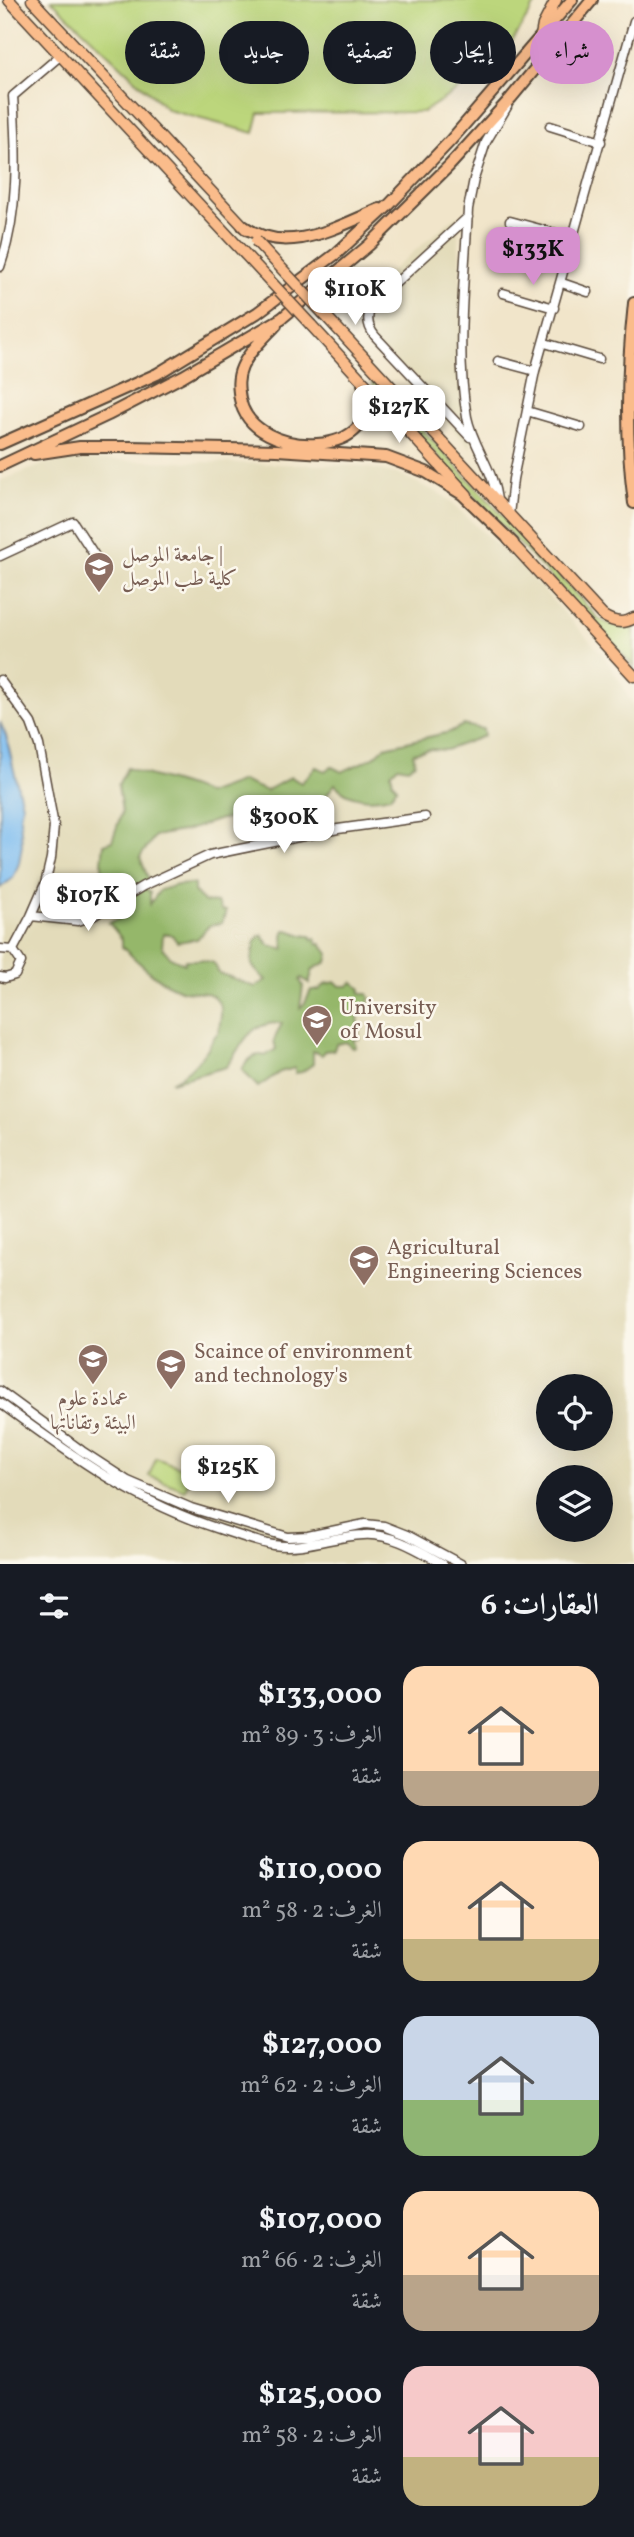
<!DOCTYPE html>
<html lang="ar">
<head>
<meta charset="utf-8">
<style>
  body { margin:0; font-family:Vollkorn,Amiri,serif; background:#242831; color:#f1f3f6; direction:rtl; height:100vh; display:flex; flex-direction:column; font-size:26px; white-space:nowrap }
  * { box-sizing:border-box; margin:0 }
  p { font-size:23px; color:#9ea1a6 }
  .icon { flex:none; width:38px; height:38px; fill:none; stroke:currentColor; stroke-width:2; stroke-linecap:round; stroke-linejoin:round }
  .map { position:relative; height:1564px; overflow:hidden; direction:ltr }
  .drawer { display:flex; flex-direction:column; background:#171b24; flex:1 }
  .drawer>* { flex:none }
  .banner { position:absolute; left:21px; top:21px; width:593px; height:63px; direction:rtl; display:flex; gap:14px }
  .buttons { position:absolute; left:536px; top:1374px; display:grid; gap:14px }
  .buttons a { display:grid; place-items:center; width:77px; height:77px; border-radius:50%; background:#171b24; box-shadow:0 7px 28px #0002; font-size:35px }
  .price { position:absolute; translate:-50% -60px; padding:0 16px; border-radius:14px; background:#fff; color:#222; font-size:23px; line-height:46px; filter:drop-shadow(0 2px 4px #0008) }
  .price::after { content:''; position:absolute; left:50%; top:42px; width:21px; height:16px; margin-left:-10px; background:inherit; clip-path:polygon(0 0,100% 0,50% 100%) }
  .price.active { background:#d690ce; color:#111 }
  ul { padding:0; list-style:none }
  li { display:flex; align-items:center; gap:21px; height:175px; padding:0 35px }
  li span { display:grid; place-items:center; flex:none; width:196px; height:140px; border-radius:21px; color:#555 }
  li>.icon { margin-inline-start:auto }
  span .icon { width:84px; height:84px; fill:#fffc; stroke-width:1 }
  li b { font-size:30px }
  h2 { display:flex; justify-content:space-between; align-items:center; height:84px; padding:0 35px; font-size:30px }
  .chip { padding:0 24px; border-radius:32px; background:#171b24; box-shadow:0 7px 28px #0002; font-size:24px; line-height:63px }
  .chip.active { background:#d690ce; color:#111 }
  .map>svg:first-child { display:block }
  .built { fill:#e3dbba; fill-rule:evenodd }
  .green { fill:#bcd67b; stroke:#7c804c; stroke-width:2 }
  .forest { fill:#95b76b; stroke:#687044; stroke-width:2 }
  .water { fill:#7cbcf0; stroke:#5c7387; stroke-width:2 }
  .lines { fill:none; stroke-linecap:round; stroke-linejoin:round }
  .minor-casing { stroke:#564638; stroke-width:11 }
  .major-casing { stroke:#564638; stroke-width:13 }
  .highway-casing { stroke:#564638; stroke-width:14 }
  .minor { stroke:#fff; stroke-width:8 }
  .major { stroke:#fabc8b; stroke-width:10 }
  .highway { stroke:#fabc8b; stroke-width:10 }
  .major-bridge-casing { stroke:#564638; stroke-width:13; stroke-linecap:butt }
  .major-bridge { stroke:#fabc8b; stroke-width:10 }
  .labels { text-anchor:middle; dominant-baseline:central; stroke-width:5; stroke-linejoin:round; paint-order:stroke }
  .education-label { font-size:21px; fill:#785e54; stroke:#fbf7ec; text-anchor:start }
</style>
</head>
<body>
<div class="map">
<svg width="634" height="1564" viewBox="0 0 634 1564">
  <rect width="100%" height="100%" fill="#fbf7ec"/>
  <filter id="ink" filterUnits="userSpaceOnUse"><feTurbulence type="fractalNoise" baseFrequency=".0143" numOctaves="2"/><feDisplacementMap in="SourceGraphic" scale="14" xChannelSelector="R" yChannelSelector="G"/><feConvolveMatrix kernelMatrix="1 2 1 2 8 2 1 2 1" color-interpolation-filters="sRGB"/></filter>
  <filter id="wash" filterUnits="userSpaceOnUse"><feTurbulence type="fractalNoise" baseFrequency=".00686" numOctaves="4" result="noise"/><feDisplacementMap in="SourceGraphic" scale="28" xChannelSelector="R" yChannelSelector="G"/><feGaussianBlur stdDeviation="1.57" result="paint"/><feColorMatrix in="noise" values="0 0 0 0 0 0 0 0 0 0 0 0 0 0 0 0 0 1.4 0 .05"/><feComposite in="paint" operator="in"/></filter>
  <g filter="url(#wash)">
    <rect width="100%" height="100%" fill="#f1e5ca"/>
    <path class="built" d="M457 215 471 448 342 313Z
      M73 459 360 466 401 475 444 496 524 570 604 656 623 686 634 709V1564H0V481L45 464ZM548 1386H600V1438H548ZM548 1477H600V1530H548Z"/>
    <path class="green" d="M51 0H538L498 64 423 112 259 113 254 133 168 110Z
      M375 379 598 618C610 627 620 625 634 623V667L375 388 372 383Z
      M156 1458 192 1472 185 1490 149 1476Z"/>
    <path class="forest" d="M463 725 483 729 484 736 446 750 430 749 413 753 415 763 408 768 398 766 391 773 393 783 397 787 390 796C372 801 348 800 335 784L313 812H282L267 818 221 819 188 830 155 836 140 857 150 883 143 887 150 892V904L160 890 177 885 194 884V891L204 902 217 903 221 910 226 911 222 923 209 926 197 939 177 942 172 935 163 934 162 947 170 957 185 964V960H201L214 963 219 973 255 987 266 980C244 961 253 964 255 941L262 935 269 945 284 949 283 935 285 930C294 930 301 937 311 936L312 940 315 938 317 944H321L329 954 327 962 313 969 309 983 302 978 300 980 303 986 300 1008 305 1003 311 990H319L326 984 336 982 340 986H348L353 982 361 989 360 994H368L370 998 368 1002 373 1005 358 1016 359 1025 362 1027 359 1029V1039H353L356 1047 353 1048 346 1042 336 1044 334 1050 324 1051 322 1055 313 1051V1064L302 1072 295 1073V1068L280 1072 258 1087 242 1070C246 1061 255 1052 265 1056L276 1049 274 1040 282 1023C248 1021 243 1045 226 1067L171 1082C185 1075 197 1063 206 1051 212 1044 211 1038 219 1032 219 1021 225 1010 217 1000 207 988 193 994 181 990 157 982 140 963 122 947V939L109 923 126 916 120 900 126 904 137 890 125 897C100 877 100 876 104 844L112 841 122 812 118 785 127 768C153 778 181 782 207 794L242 781 266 791 291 777 301 783 316 767 325 771 332 767 342 772 374 757 385 747 450 732Z"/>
    <path class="water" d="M0 722 6 736 22 805 20 817 22 845 19 863 13 878 0 888Z"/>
  </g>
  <g filter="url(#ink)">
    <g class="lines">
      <g class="minor-casing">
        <path id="minor" d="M550 126 601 142
          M468 217 375 302C366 313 366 325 375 336L470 437
          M510 221 574 238
          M0 267C19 212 17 153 13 96L61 55
          M562 283 588 292
          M503 293 554 308
          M545 343 599 359
          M498 361 535 371
          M527 411 581 427
          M497 502C495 471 473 447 467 417 455 353 465 275 468 209L474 179 486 142 507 107
          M509 515 513 479 535 371 634 21
          M0 556 73 522 99 562
          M0 680 31 723 39 745 54 826 51 858 45 884 31 916 13 950
          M31 916 78 921 93 916 143 886 210 855 338 829 425 817
          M0 949 13 950 21 962 15 975 5 978 0 977
          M0 1391 82 1451 128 1481 191 1508 288 1537 308 1536 365 1524 384 1526 407 1535 461 1564
          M0 1403C72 1456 136 1503 222 1530 239 1535 256 1542 273 1545 305 1550 333 1536 363 1535 392 1533 418 1550 443 1564"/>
      </g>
      <g class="major-casing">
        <path id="major" d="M9 0 244 253
          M32 0 247 230
          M541 36 543 25 556 0
          M324 314 602 615C612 622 623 625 634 618
          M311 325 467 495
          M508 539 634 676"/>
      </g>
      <g class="highway-casing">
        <path id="highway" d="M243 226C287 257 336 227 380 209
          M634 303C627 368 625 437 634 503
          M276 325C265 337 249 351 242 367 237 378 238 388 240 399 252 463 392 460 363 384
          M0 444 157 374 257 313 337 253 389 205 451 140 572 0
          M34 454 80 447H130L277 450 386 457 426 472 462 494 513 543
          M0 466 108 415 183 376 282 318 369 245 449 166 511 98 592 0"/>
      </g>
      <use href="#minor" class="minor"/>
      <use href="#major" class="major"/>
      <use href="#highway" class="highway"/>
      <g class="major-bridge-casing">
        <path id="major-bridge" d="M256 241 324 314
          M244 253 311 325"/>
      </g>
      <use href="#major-bridge" class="major-bridge"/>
    </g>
  </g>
  <defs>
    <g id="university-pin" transform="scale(1.575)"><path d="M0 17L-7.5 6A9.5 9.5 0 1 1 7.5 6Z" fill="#8d6e63" stroke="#fbf7ec"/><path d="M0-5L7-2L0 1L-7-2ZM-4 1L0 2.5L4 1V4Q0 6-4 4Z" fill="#fff"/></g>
  </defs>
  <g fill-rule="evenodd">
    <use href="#university-pin" x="99" y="567"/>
    <use href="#university-pin" x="317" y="1020"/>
    <use href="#university-pin" x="364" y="1260"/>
    <use href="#university-pin" x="93" y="1359"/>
    <use href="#university-pin" x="171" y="1364"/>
  </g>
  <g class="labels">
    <g class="education-label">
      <text x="122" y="555">جامعة الموصل |<tspan x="122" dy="24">كلية طب الموصل</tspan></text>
      <text x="340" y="1008">University<tspan x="340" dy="24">of Mosul</tspan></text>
      <text x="387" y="1248">Agricultural<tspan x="387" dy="24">Engineering Sciences</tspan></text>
      <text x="194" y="1352">Scaince of environment<tspan x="194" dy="24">and technology's</tspan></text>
      <text x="93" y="1399" text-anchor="middle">عمادة علوم<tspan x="93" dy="24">البيئة وتقاناتها</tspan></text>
    </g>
  </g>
</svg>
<div class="buttons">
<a><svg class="icon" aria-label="locate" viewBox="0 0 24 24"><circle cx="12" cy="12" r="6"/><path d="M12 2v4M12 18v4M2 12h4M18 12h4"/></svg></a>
<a><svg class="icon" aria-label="layers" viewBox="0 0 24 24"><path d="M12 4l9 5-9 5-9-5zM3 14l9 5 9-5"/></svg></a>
</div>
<b class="price active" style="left:533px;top:287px">$133K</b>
<b class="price" style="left:355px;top:327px">$110K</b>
<b class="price" style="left:399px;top:445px">$127K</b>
<b class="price" style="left:284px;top:855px">$300K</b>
<b class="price" style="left:88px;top:933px">$107K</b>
<b class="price" style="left:228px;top:1505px">$125K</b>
<div class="banner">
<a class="chip active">شراء</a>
<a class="chip">إيجار</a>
<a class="chip">تصفية</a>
<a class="chip">جديد</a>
<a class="chip">شقة</a>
</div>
</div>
<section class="drawer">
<h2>العقارات: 6<svg class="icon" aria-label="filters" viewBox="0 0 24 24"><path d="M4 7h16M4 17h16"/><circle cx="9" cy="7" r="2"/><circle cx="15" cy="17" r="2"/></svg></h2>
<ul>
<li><span style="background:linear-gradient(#ffd9b3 75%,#b9a48a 0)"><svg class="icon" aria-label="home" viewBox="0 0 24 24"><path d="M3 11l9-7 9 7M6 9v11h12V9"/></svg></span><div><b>$133,000</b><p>الغرف: 3 · 89 m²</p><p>شقة</p></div></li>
<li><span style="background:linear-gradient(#ffd9b3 70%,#c2b280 0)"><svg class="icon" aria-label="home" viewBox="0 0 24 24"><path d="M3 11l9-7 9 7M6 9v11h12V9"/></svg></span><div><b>$110,000</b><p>الغرف: 2 · 58 m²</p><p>شقة</p></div></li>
<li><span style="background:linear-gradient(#c9d6e8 60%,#8fb573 0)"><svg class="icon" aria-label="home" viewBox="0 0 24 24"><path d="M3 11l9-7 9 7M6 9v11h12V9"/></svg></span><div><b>$127,000</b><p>الغرف: 2 · 62 m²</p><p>شقة</p></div></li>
<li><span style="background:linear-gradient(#ffd9b3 60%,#b9a48a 0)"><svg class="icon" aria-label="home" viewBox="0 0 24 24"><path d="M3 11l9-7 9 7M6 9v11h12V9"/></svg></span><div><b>$107,000</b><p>الغرف: 2 · 66 m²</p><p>شقة</p></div></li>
<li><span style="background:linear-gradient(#f6c9c9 65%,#c2b280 0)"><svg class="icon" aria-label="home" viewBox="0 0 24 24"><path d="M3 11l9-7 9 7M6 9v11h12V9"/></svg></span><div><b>$125,000</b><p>الغرف: 2 · 58 m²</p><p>شقة</p></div></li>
</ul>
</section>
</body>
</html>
